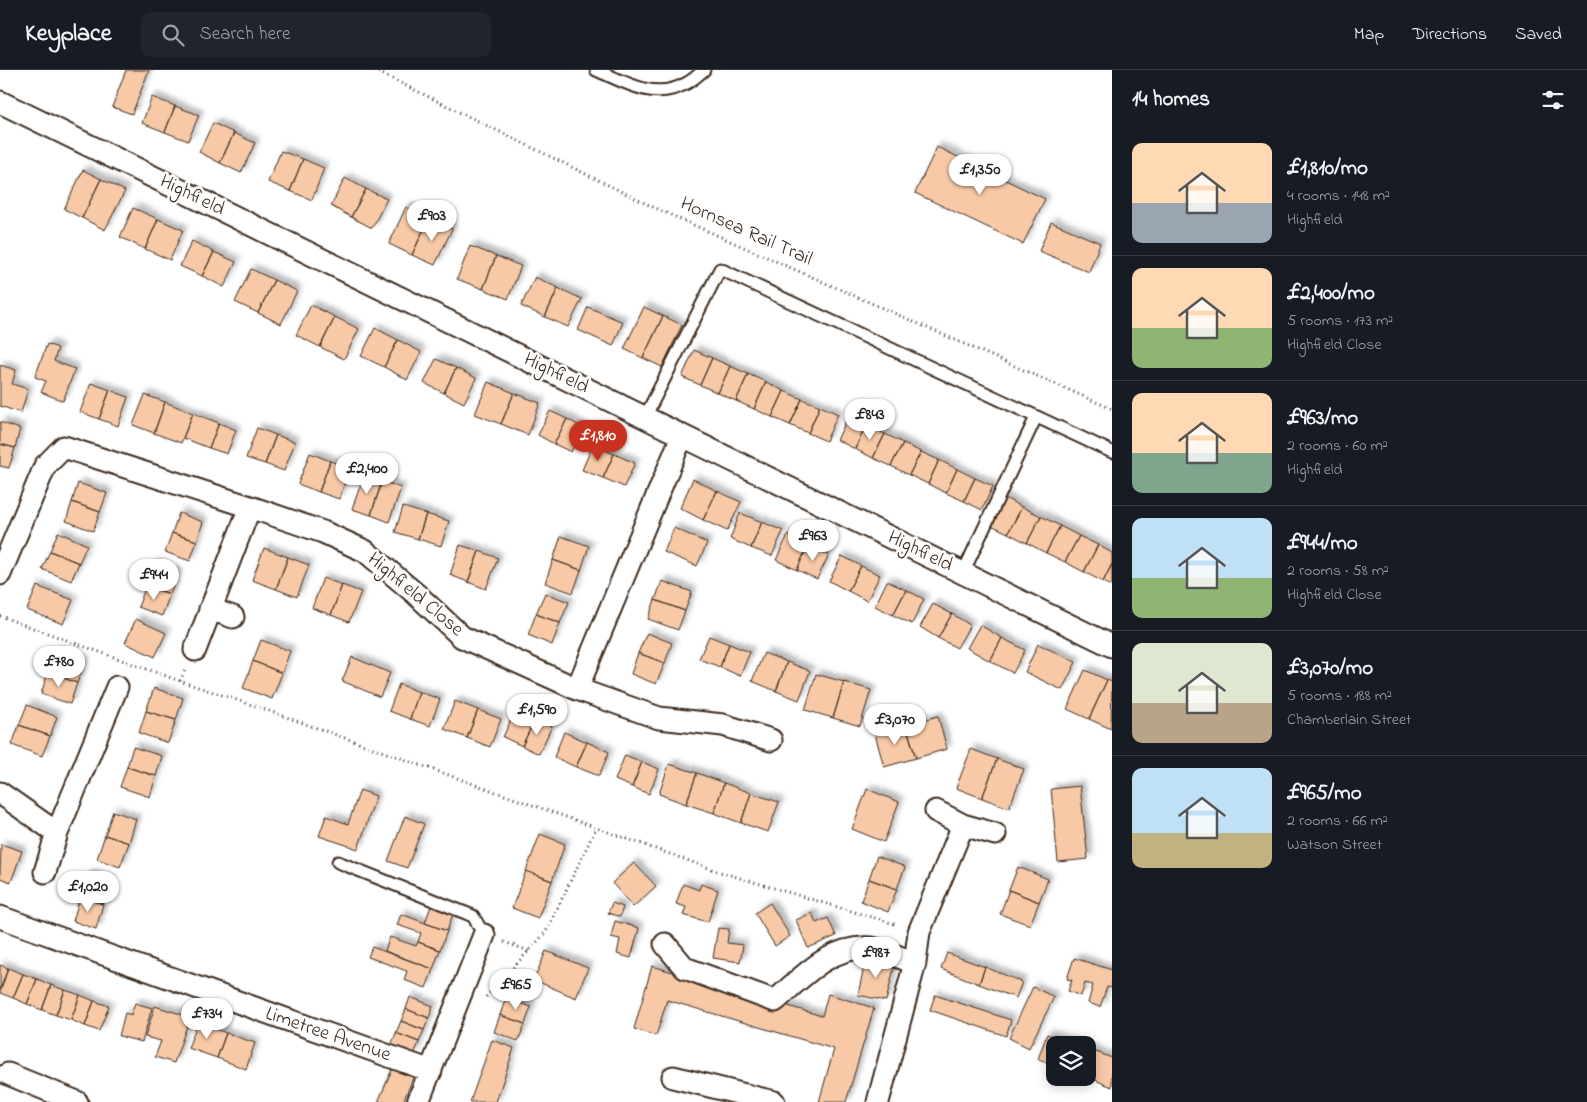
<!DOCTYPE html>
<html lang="en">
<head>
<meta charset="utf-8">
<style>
  body { margin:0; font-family:"Indie Flower",sans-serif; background:#20242c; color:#f1f3f6; height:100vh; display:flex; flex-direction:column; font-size:19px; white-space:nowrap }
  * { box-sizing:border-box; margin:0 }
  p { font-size:16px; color:#9ea1a6 }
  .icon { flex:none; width:28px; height:28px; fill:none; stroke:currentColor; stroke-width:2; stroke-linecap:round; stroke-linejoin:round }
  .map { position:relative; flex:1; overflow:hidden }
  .details { display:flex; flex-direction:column; background:#171b24; width:475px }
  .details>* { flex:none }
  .buttons { position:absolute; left:1046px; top:966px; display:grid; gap:10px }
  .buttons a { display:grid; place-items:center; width:50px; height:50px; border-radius:10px; background:#171b24; box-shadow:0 2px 12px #0003; font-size:25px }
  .price { position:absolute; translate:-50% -42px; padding:0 11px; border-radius:18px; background:#fff; color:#222; font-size:16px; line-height:32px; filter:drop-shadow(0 1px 2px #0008) }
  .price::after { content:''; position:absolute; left:50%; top:30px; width:15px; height:11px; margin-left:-8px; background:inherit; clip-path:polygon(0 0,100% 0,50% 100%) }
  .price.on { background:#c8321e; color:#fff }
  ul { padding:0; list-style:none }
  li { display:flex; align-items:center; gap:15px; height:125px; padding:0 20px }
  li+li { border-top:1px solid #363941 }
  li span { display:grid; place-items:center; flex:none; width:140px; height:100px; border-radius:10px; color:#555 }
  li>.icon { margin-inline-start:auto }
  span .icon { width:60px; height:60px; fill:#fffc; stroke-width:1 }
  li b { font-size:21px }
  h2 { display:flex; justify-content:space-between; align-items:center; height:60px; padding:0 20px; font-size:21px }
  header { display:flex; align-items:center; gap:30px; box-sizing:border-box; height:70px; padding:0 25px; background:#171b24; border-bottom:1px solid #363941 }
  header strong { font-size:24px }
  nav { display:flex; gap:28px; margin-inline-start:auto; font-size:18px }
  .search { width:350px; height:45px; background:#20242c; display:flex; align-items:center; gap:12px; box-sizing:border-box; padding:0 18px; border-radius:10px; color:#9ea1a6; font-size:19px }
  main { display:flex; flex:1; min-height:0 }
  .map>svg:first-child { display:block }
  .building { fill:#f7c9a6; stroke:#3b2a1e; filter:url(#shadow) }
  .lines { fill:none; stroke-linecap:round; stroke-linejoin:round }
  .lane-casing { stroke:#3b2a1e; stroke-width:15 }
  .street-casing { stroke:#3b2a1e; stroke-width:25 }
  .path { stroke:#3b2a1e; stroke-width:3; stroke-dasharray:1 4; stroke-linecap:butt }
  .lane { stroke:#fff; stroke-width:11 }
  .street { stroke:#fff; stroke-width:21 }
  .labels { text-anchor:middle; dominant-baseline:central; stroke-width:5; stroke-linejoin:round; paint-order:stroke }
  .street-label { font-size:20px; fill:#3b2a1e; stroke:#fff }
</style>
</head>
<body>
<header>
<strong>Keyplace</strong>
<div class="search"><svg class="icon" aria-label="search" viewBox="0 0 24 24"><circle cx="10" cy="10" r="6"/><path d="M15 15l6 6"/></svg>Search here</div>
<nav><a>Map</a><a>Directions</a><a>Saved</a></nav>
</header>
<main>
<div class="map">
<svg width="1112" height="1032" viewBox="0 0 1112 1032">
  <defs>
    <filter id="shadow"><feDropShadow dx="4.5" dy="-4.5" stdDeviation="2.5" flood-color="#0004"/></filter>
  </defs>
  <rect width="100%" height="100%" fill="#fff"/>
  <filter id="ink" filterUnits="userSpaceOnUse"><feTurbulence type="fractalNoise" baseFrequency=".02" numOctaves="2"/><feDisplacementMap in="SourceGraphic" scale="10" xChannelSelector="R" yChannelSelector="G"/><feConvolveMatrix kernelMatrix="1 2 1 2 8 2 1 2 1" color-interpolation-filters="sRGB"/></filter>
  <g filter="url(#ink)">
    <path class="building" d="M126 0H149L132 44 112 37Z
      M152 27 175 36 165 62 142 53Z
      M175 36 199 45 188 71 165 62Z
      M213 53 234 63 220 93 199 82Z
      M234 63 255 73 241 103 220 93Z
      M937 77 1045 129 1023 174 915 123Z
      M281 81 303 89 290 121 268 112Z
      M303 89 324 98 312 130 290 121Z
      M83 100 101 109 82 148 64 139Z
      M345 108 366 119 351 147 331 136Z
      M101 109 125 121 105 160 82 148Z
      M366 119 387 129 372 158 351 147Z
      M406 137 429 148 412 185 389 174Z
      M133 138 158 149 145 179 120 167Z
      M429 148 452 159 435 195 412 185Z
      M158 149 183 160 170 190 145 179Z
      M1051 152 1100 173 1089 202 1039 181Z
      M192 171 214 182 202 206 180 196Z
      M470 176 496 186 483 219 457 209Z
      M214 182 236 192 224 217 202 206Z
      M496 186 521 196 508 229 483 219Z
      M251 199 274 210 258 243 235 232Z
      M535 207 558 218 545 247 521 236Z
      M274 210 297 221 281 254 258 243Z
      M558 218 582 229 568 257 545 247Z
      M311 235 335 247 320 277 296 265Z
      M588 237 623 252 613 276 578 260Z
      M644 237 663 246 643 288 624 279Z
      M663 246 682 255 662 297 643 288Z
      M335 247 359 259 344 289 320 277Z
      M375 258 398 270 384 297 361 286Z
      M398 270 421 282 407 310 384 297Z
      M47 274 58 278 54 291 75 299 63 331 41 322 46 311 35 307Z
      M694 280 712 288 700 315 682 307Z
      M712 288 730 296 718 323 700 315Z
      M436 289 456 298 444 323 424 313Z
      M0 295 16 300 12 314 28 319 21 343 0 336Z
      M730 296 748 304 736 331 718 323Z
      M456 298 476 308 464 333 444 323Z
      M748 304 766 312 754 339 736 331Z
      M488 312 514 323 501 354 475 344Z
      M766 312 784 321 772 347 754 339Z
      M91 313 110 320 99 349 80 342Z
      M110 320 128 327 118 356 99 349Z
      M784 321 802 329 790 355 772 347Z
      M514 323 540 333 528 365 501 354Z
      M145 325 165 332 154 363 133 355Z
      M802 329 820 336 808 363 790 355Z
      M165 332 193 343 181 373 154 363Z
      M820 336 838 344 826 371 808 363Z
      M550 341 567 349 554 374 538 365Z
      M193 343 219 353 209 378 183 368Z
      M848 347 866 355 855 379 837 370Z
      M567 349 583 358 571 382 554 374Z
      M0 352 20 359 15 378 0 374Z
      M219 353 236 360 227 384 209 378Z
      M866 355 885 364 873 388 855 379Z
      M257 358 276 365 265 394 246 388Z
      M885 364 903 373 891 396 873 388Z
      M276 365 295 372 284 401 265 394Z
      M903 373 921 382 909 405 891 396Z
      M0 374 15 378 9 398 0 396Z
      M593 375 614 384 603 408 582 400Z
      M921 382 939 390 928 414 909 405Z
      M310 383 330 391 319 422 298 414Z
      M614 384 635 393 624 417 603 408Z
      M939 390 957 399 946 423 928 414Z
      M330 391 350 398 339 429 319 422Z
      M957 399 975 408 964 431 946 423Z
      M364 405 382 411 371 445 352 439Z
      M975 408 993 416 982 440 964 431Z
      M693 409 717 421 703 450 680 438Z
      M382 411 401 418 389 452 371 445Z
      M78 413 107 423 100 442 72 432Z
      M717 421 741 432 727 461 703 450Z
      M1003 427 1022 437 1008 463 989 454Z
      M72 432 100 442 93 461 66 451Z
      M403 437 426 444 418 469 395 462Z
      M1022 437 1041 446 1027 473 1008 463Z
      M179 443 203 452 197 471 172 463Z
      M740 443 762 452 751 478 730 469Z
      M426 444 449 451 441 476 418 469Z
      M1041 446 1060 456 1046 483 1027 473Z
      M762 452 783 461 772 486 751 478Z
      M1060 456 1079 466 1065 492 1046 483Z
      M674 458 707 473 697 496 664 482Z
      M58 462 87 475 79 493 50 481Z
      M172 463 197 471 190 491 165 482Z
      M788 465 808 475 797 500 776 490Z
      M561 466 589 476 581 500 553 490Z
      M1079 466 1098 475 1084 502 1065 492Z
      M460 475 479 481 468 512 450 505Z
      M808 475 829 485 817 509 797 500Z
      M1098 475 1112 483V494L1103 512 1084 502Z
      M264 478 288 487 276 519 252 510Z
      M50 481 79 493 71 511 42 499Z
      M479 481 498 488 486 519 468 512Z
      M842 486 861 496 848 521 829 511Z
      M288 487 309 495 297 527 276 519Z
      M553 490 581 500 573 523 545 513Z
      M154 494 178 503 170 524 146 516Z
      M1112 494V516L1103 512Z
      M861 496 880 505 867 531 848 521Z
      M323 508 342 515 331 545 312 538Z
      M662 511 692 522 685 541 655 530Z
      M887 511 906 520 893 545 875 536Z
      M342 515 361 522 349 552 331 545Z
      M37 516 73 530 63 554 27 540Z
      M146 516 170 524 162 546 138 537Z
      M906 520 924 529 912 554 893 545Z
      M545 523 569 532 560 553 536 544Z
      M655 530 685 541 678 560 648 549Z
      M933 534 952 544 938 568 920 557Z
      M536 544 560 553 552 575 528 565Z
      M952 544 970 555 957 578 938 568Z
      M136 549 166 563 155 587 125 573Z
      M980 555 1002 568 990 591 967 578Z
      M647 563 672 573 665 593 638 583Z
      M709 566 729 574 720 597 699 589Z
      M1002 568 1025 580 1013 603 990 591Z
      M261 570 290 581 282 603 253 591Z
      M729 574 750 582 740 606 720 597Z
      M1038 574 1076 592 1062 620 1025 602Z
      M56 581 85 591 77 613 48 602Z
      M638 583 665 593 656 614 631 604Z
      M764 583 787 592 776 621 752 611Z
      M352 587 390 603 380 627 342 611Z
      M253 591 282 603 272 629 243 618Z
      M787 592 810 601 799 630 776 621Z
      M1085 600 1107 610 1089 649 1067 639Z
      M48 602 77 613 70 634 41 624Z
      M816 604 844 612 833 648 805 640Z
      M1107 610 1112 612 1111 659 1089 649Z
      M844 612 871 620 860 656 833 648Z
      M399 614 419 622 410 649 389 641Z
      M154 618 183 628 176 650 146 641Z
      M419 622 440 629 430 656 410 649Z
      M455 631 478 640 467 668 444 659Z
      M27 635 57 647 50 666 19 655Z
      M516 639 535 649 522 676 503 667Z
      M478 640 501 649 490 677 467 668Z
      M146 641 176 650 168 673 139 663Z
      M938 646 947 679 916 688 906 655Z
      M535 649 552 656 539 684 522 676Z
      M19 655 50 666 42 686 12 675Z
      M906 655 916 688 884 697 875 664Z
      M564 662 587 672 576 697 554 687Z
      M587 672 609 682 599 706 576 697Z
      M133 677 162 686 156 706 127 697Z
      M971 679 997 689 982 728 956 718Z
      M625 685 642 692 632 717 615 710Z
      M997 689 1024 699 1009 738 982 728Z
      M642 692 659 699 649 724 632 717Z
      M669 694 697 703 686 734 659 724Z
      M127 697 156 706 150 727 120 717Z
      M697 703 724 713 714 743 686 734Z
      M724 713 751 723 741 753 714 743Z
      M1080 716 1088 789 1058 792 1051 719Z
      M867 719 899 732 884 772 852 759Z
      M360 720 376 726 358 779 319 766 326 746 348 754Z
      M751 723 779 732 768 762 741 753Z
      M113 741 136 749 129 773 105 765Z
      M405 746 424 754 407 798 388 791Z
      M540 764 565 774 552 811 526 801Z
      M105 765 129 773 120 797 97 789Z
      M1 774 22 781 11 812 0 808Z
      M877 786 905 797 897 819 869 809Z
      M634 793 656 816 633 837 612 813Z
      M1018 797 1048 809 1039 832 1009 820Z
      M526 801 552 811 538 848 512 838Z
      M88 803 111 810 103 834 80 827Z
      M869 809 897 819 888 842 861 831Z
      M683 814 699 820 701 814 718 820 708 852 683 845 686 837 676 834Z
      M1009 820 1039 832 1030 855 1000 844Z
      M80 827 103 834 96 859 73 851Z
      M612 833 623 837 620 847 608 843Z
      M770 833 790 866 775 876 755 843Z
      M431 836 453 844 447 861 425 853Z
      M812 843 816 853 828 848 836 866 808 878 796 850Z
      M401 844 447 861 440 880 418 872 421 863 397 855Z
      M615 851 639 858 631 888 617 884 620 869 611 867Z
      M718 858 729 859 727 873 743 875 740 892 713 888Z
      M390 867 416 876 418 872 440 880 433 899 385 881Z
      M372 877 433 899 426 918 404 910 407 901 368 887Z
      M546 881 588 898 576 928 534 910Z
      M947 883 985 897 979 914 941 899Z
      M866 887 895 894 886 931 858 925Z
      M1074 888 1112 900V918L1107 917 1100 937 1088 933 1093 915 1085 913 1081 926 1068 921 1072 910 1067 909Z
      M0 895 8 898 0 920Z
      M652 896 822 946 828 924 874 938 846 1032H819L834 979 667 930 656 966 634 959Z
      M985 897 1022 912 1016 928 979 914Z
      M8 898 23 904 13 928 0 923Z
      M23 904 37 909 27 934 13 928Z
      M37 909 51 915 42 940 27 934Z
      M51 915 65 920 56 945 42 940Z
      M1033 917 1054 927 1029 978 1009 968Z
      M65 920 80 925 71 950 56 945Z
      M80 925 94 931 85 956 71 950Z
      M935 925 1011 950 1006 966 930 940Z
      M410 927 433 936 429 948 406 939Z
      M506 928 531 937 525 954 500 945Z
      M94 931 109 936 99 961 85 956Z
      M135 933 152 938 142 972 119 966 125 943 131 945Z
      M155 936 190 947 174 993 155 987 161 971 145 967Z
      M406 939 429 948 424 960 401 951Z
      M500 945 525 954 518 971 494 962Z
      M401 951 424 960 419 972 396 963Z
      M198 952 226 963 217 988 188 978Z
      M226 963 255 973 246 999 217 988Z
      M396 963 419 972 414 985 391 976Z
      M1047 964 1077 975H1055V995L1038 989Z
      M492 970 514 978 496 1032H470Z
      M1088 979 1112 988V1017L1088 1007Z
      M393 997 414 1006 403 1032H378Z"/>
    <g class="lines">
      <g class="lane-casing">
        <path id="lane" d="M596 0C625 12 654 31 685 14 692 11 698 5 704 0
          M645 347 720 199 1112 382
          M963 503 1036 347
          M338 792 473 846 484 865"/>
      </g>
      <g class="street-casing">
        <path id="street" d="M0 32 1112 576
          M0 504 45 396 64 377 250 437 323 462 365 481 416 524 462 567 577 619 659 648 723 655 771 670
          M210 539 233 547
          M195 580 250 437
          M577 619 682 366
          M0 723 57 763
          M936 741 963 755
          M45 802 57 763 117 617
          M0 847 431 1001
          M665 874 685 898 775 931C802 907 831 875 870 878 882 879 903 889 915 893
          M8 1004 77 1032
          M673 1007 774 1032
          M418 1032 484 865
          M878 1032 915 893 919 862 963 755 995 764"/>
      </g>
      <path class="path" d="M374 0 655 138 1112 339
        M0 546 180 611 258 637 720 802 898 855
        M180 611 186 598
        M504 872 529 881
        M486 927 546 862 596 758"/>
      <use href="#lane" class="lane"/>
      <use href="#street" class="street"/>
    </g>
  </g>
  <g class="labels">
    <g class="street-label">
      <text transform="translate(192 126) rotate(26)">Highfield</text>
      <text transform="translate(746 162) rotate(24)">Hornsea Rail Trail</text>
      <text transform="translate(556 304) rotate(26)">Highfield</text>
      <text transform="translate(920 482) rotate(26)">Highfield</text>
      <text transform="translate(415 525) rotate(40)">Highfield Close</text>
      <text transform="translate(328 965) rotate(19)">Limetree Avenue</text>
    </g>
  </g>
</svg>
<div class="buttons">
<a><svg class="icon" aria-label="layers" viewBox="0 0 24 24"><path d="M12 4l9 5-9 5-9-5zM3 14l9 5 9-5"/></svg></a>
</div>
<b class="price" style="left:980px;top:126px">£1,350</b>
<b class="price" style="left:432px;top:172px">£903</b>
<b class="price" style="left:870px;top:371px">£843</b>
<b class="price on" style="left:598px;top:392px">£1,810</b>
<b class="price" style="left:367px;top:425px">£2,400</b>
<b class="price" style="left:813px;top:492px">£963</b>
<b class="price" style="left:154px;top:531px">£944</b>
<b class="price" style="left:59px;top:618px">£780</b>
<b class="price" style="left:537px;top:666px">£1,590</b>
<b class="price" style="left:895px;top:676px">£3,070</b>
<b class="price" style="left:88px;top:843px">£1,020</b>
<b class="price" style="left:876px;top:909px">£987</b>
<b class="price" style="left:516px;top:941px">£965</b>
<b class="price" style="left:207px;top:970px">£734</b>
</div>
<section class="details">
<h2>14 homes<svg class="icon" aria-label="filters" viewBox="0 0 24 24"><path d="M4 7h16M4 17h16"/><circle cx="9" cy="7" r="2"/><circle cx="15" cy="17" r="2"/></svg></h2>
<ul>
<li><span style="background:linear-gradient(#ffd9b3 60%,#9aa5b1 0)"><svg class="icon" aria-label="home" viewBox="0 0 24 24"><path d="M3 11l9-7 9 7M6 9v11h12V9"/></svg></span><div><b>£1,810/mo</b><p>4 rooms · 148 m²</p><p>Highfield</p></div></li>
<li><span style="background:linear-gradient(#ffd9b3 60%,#8fb573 0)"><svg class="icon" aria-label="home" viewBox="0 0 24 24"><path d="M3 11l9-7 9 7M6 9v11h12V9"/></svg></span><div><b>£2,400/mo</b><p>5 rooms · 173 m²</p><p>Highfield Close</p></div></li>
<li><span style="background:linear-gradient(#ffd9b3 60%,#7fa58c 0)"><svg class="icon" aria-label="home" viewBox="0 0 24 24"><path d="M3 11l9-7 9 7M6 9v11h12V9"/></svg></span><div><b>£963/mo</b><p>2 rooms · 60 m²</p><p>Highfield</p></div></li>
<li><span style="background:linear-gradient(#bfe0f5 60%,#8fb573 0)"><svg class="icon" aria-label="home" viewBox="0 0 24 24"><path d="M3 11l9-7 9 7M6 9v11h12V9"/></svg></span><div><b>£944/mo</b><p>2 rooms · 58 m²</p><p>Highfield Close</p></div></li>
<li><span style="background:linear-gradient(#dfe7d0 60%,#b9a48a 0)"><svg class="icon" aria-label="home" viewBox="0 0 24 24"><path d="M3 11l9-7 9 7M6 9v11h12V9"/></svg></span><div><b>£3,070/mo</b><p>5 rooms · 188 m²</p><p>Chamberlain Street</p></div></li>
<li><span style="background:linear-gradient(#bfe0f5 65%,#c2b280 0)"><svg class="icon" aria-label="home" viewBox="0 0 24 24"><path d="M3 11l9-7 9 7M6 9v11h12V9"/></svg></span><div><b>£965/mo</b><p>2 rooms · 66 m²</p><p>Watson Street</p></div></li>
</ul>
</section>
</main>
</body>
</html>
